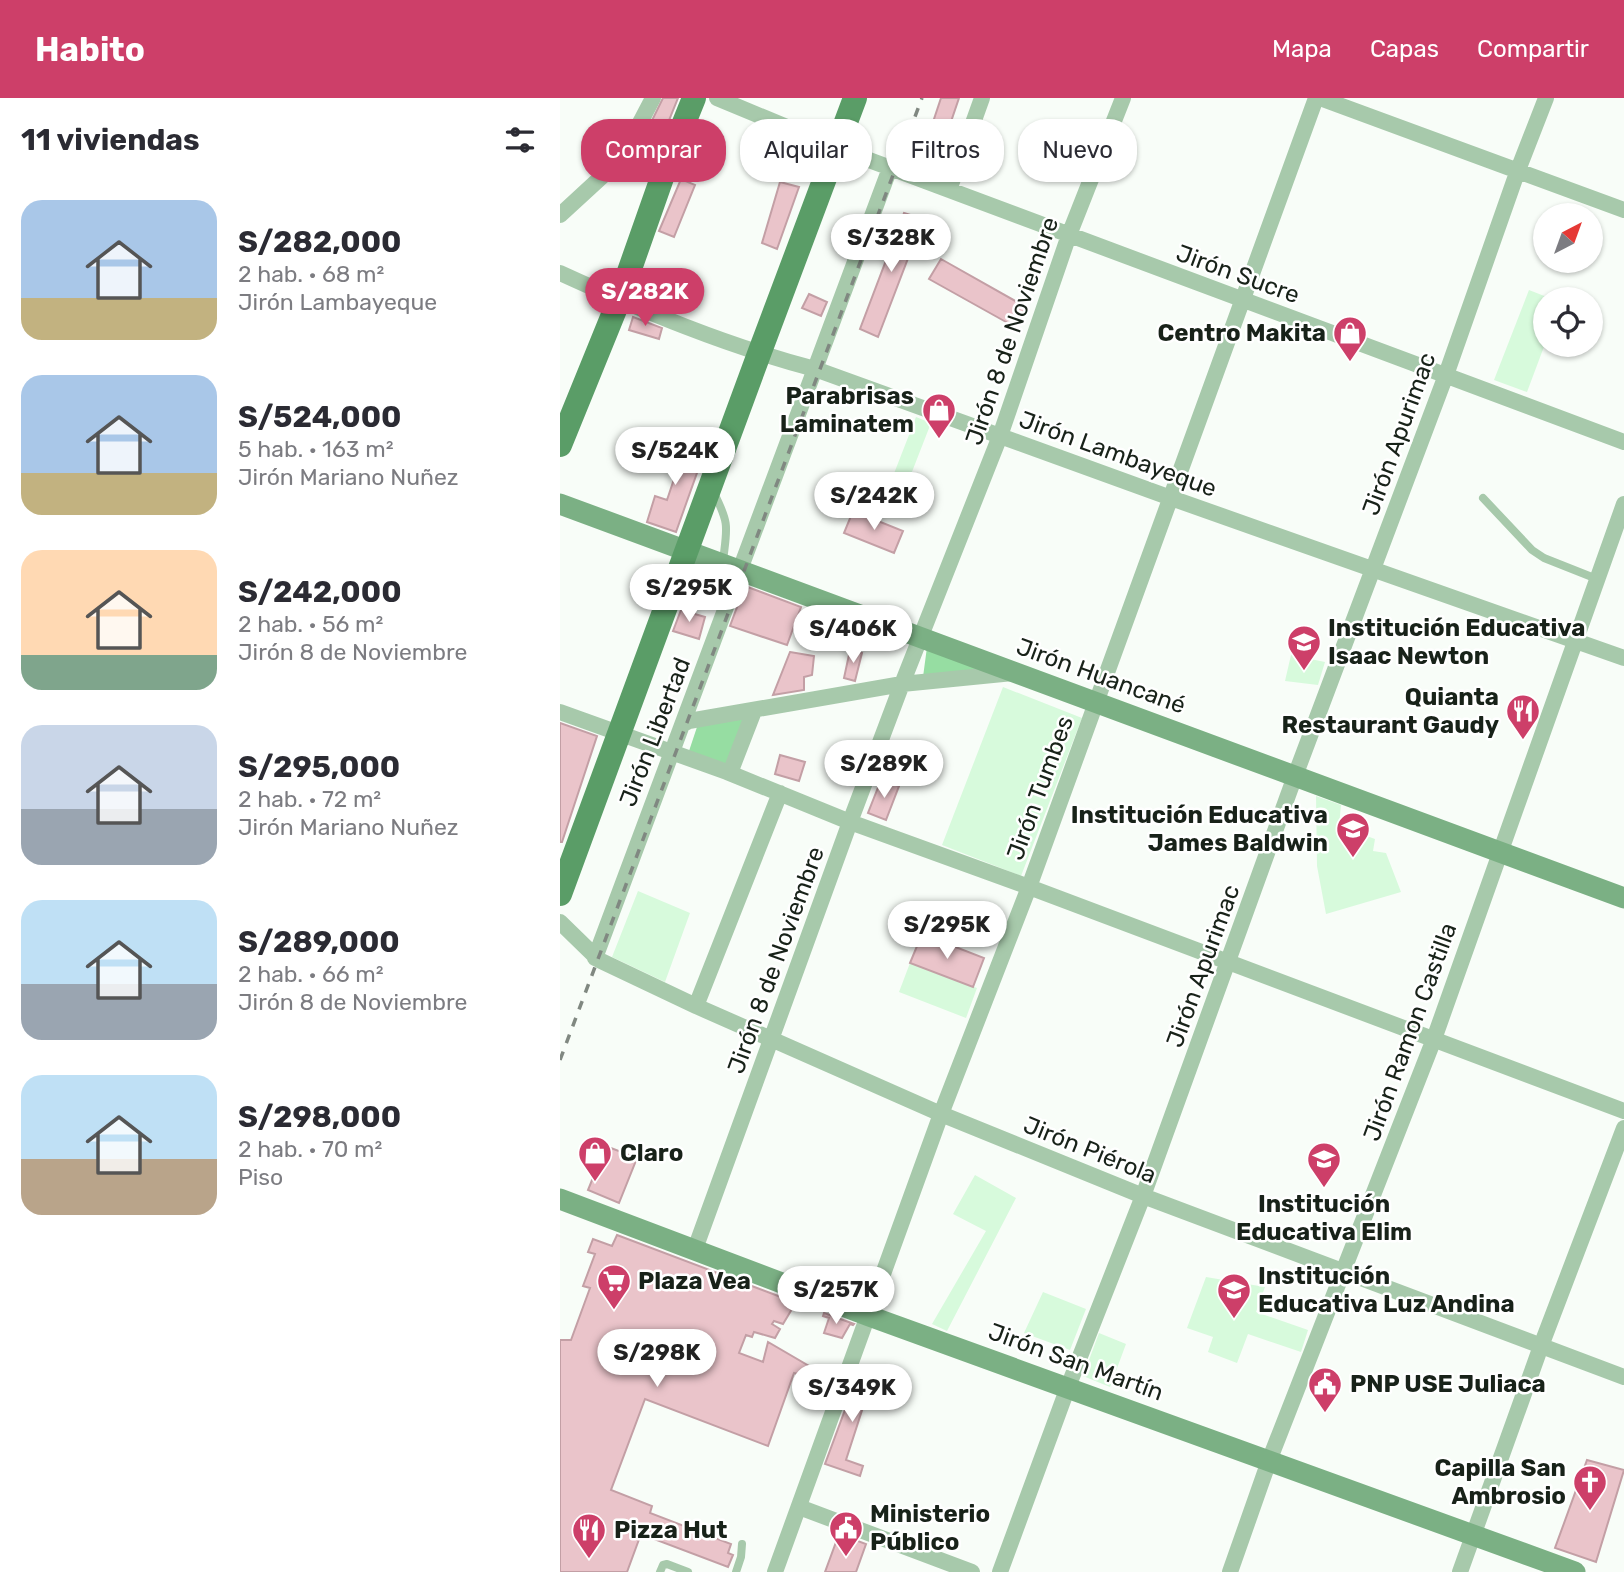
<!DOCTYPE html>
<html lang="es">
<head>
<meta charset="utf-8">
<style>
  body { margin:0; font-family:Rubik,sans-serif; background:#f2f2f3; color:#2b2b33; height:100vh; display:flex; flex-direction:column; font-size:26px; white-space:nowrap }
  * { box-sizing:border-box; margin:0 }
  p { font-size:23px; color:#7c7c81 }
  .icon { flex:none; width:38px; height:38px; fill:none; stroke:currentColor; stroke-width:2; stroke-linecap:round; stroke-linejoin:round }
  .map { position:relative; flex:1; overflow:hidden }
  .side { display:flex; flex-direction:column; background:#fff; width:560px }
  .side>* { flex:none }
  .guide { position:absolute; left:21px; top:21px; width:665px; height:63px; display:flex; gap:14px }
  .needle { width:46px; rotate:41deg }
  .buttons { position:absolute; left:973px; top:105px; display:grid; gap:14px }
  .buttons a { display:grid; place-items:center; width:70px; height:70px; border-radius:50%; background:#fff; box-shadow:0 2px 5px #0004; font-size:35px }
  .price { position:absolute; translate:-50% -60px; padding:0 16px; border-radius:24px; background:#fff; color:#222; font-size:23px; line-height:46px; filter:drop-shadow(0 2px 4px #0008) }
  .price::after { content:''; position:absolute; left:50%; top:42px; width:21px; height:16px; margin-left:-10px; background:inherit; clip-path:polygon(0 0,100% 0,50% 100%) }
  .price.active { background:#cd3f69; color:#fff }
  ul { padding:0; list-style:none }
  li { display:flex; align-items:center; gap:21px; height:175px; padding:0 21px }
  li span { display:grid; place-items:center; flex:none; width:196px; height:140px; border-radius:21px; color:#555 }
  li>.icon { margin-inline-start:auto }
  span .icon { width:84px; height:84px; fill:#fffc; stroke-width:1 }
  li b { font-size:30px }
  h2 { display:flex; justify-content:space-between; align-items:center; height:84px; padding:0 21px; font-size:30px }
  .tag { padding:0 24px; border-radius:28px; background:#fff; box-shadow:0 2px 5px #0004; font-size:24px; line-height:63px }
  .tag.active { background:#cd3f69; color:#fff }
  header { display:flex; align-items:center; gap:42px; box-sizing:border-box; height:98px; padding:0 35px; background:#cd3f69; color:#fff }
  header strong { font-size:33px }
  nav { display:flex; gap:38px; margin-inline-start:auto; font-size:24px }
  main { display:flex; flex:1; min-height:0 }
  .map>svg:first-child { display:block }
  .built { fill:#d7fadc }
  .green { fill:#96dda2 }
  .building { fill:#eac4ca; stroke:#c39fa5; stroke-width:2 }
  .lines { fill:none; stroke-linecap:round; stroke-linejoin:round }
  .lane { stroke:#a7c9ab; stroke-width:8 }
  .street { stroke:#a7c9ab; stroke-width:16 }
  .secondary { stroke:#7bb084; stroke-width:21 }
  .primary { stroke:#5a9d67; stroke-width:24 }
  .rail { stroke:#808881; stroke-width:3.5; stroke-dasharray:9 9; stroke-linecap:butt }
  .labels { text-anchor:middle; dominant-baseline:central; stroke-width:5; stroke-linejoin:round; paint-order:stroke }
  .street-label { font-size:24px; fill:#182219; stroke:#fff }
  .poi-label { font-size:24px; font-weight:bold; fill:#182219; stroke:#fff; text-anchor:start }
</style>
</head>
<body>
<header>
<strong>Habito</strong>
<nav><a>Mapa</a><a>Capas</a><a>Compartir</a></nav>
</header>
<main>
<section class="side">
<h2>11 viviendas<svg class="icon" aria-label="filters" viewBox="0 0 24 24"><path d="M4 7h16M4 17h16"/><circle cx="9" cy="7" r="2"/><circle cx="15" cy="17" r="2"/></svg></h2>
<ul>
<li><span style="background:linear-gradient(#a9c7e8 70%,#c2b280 0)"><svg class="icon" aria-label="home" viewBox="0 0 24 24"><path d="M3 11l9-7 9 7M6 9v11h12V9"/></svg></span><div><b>S/282,000</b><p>2 hab. · 68 m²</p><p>Jirón Lambayeque</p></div></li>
<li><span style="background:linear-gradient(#a9c7e8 70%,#c2b280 0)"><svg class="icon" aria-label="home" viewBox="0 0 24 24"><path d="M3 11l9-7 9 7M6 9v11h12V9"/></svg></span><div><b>S/524,000</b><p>5 hab. · 163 m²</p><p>Jirón Mariano Nuñez</p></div></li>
<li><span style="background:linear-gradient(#ffd9b3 75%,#7fa58c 0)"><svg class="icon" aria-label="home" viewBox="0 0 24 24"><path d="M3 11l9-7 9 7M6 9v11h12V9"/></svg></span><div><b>S/242,000</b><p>2 hab. · 56 m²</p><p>Jirón 8 de Noviembre</p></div></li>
<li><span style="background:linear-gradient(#c9d6e8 60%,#9aa5b1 0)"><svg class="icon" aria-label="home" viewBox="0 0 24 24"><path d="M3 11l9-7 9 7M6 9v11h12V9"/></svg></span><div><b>S/295,000</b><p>2 hab. · 72 m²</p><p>Jirón Mariano Nuñez</p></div></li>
<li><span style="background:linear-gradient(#bfe0f5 60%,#9aa5b1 0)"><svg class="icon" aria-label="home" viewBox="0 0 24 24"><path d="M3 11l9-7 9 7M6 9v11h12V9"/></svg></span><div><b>S/289,000</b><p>2 hab. · 66 m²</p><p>Jirón 8 de Noviembre</p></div></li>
<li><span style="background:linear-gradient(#bfe0f5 60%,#b9a48a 0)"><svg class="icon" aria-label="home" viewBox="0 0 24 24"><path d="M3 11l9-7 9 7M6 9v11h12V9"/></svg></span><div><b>S/298,000</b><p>2 hab. · 70 m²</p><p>Piso</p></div></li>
</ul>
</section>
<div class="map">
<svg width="1064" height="1474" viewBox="0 0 1064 1474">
  <rect width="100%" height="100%" fill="#f8fdf8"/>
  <path class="built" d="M969 192 992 201H985V246L967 294 934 282Z
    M356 319 371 325 341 402 326 396Z
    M731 557 765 564 758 587 725 583Z
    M443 589 522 620 461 778 382 747Z
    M756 698 781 707 779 728 815 741 813 753 826 755 841 794 766 816 757 768Z
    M78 793 130 815 105 884 52 859Z
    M350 865 417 890 406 920 339 894Z
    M415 1077 456 1100 387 1233 372 1226 426 1133 393 1116Z
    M646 1179 705 1189 696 1214 748 1232 741 1254 688 1236 677 1265 648 1254 653 1239 627 1230Z
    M483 1194 526 1211 510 1252 464 1235Z
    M539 1235 566 1246 550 1289 523 1278Z"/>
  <path class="green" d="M367 549 426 570 363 579Z
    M190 616 169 671 128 656 138 626Z"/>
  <path class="building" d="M103 0H118L93 62 76 55Z
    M381 0H399L377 65 361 60Z
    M121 81 135 87 114 139 99 133Z
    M220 84 239 89 217 151 202 145Z
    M344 115 363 121 318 239 300 231Z
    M381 161 466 209 455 229 369 181Z
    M249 196 267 204 261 218 242 210Z
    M73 219 102 230 99 241 69 232Z
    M105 344 143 358 116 434 87 424 95 398 107 402 117 372 98 366Z
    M293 413 343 433 334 455 284 435Z
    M185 488 241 509 227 547 170 528Z
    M121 512 145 519 139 541 113 533Z
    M290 552 302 555 295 583 284 580Z
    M230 554 254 558 252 577 244 579V592L213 597Z
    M0 625 37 638 2 744H0Z
    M220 657 245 664 239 683 215 676Z
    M321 682 339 688 326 722 308 715Z
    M362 836 424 860 413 889 350 865Z
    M38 1045 77 1060 59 1105 28 1092 39 1065 31 1061Z
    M57 1137 258 1213 235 1206 223 1226 214 1223 212 1226 220 1231 215 1240 194 1234 192 1239 186 1237 179 1255 203 1264 208 1244 273 1282 272 1286 234 1275 208 1348 85 1301 51 1392 92 1408 90 1415 171 1446 168 1455 173 1457 168 1469 81 1436 67 1474H0V1242H11L30 1190 23 1188 35 1156 28 1154 33 1141 52 1148Z
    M264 1215 294 1226 293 1227 290 1226 282 1240 264 1235 269 1220 263 1218Z
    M299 1274 321 1281 315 1299 307 1297 286 1362 303 1368 300 1378 265 1366Z
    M1027 1362 1064 1372 1036 1464 995 1450Z
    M279 1436 306 1446 296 1474H265Z"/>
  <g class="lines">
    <path class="lane" d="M154 395C170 427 167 429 163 463
      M923 400 972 452 984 460 1037 481
      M100 1474 103 1467 107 1466 128 1474
      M176 1474 181 1459 182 1446"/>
    <path class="street" d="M157 0 277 50 1064 344
      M760 0 1064 112
      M61 61 103 77
      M389 92 422 0
      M0 117 61 61 93 0
      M0 175C83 213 167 248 255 271L611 400 1064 560
      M0 614 167 674 290 724 469 789 1064 1013
      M123 626 129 623 342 586 453 575
      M170 675 194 613
      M0 824 39 862 136 908 381 1016 583 1098 1064 1279
      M35 860 330 70
      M136 908 220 695
      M135 1151 290 724 342 586 440 338 509 137 563 0
      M239 1409 412 1474
      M215 1474 381 1016 469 789 756 0
      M440 1474 508 1289 583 1098 735 678 886 277 958 72 986 0
      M670 1474 709 1363 874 941 1064 406
      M900 1474 981 1248 1064 1030"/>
    <path class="secondary" d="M0 406 1064 800
      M0 1101 309 1218 1015 1474"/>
    <path class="primary" d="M0 347 59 202 103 77 134 0
      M0 796 199 256 295 0"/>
    <path class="rail" d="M0 962 362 0"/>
  </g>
  <defs>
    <g id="shop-pin" transform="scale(1.75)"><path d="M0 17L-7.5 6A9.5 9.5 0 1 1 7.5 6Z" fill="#cd3f69" stroke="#fff"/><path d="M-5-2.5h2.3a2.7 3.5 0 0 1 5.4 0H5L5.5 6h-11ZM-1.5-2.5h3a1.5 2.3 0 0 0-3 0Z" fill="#fff"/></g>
    <g id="school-pin" transform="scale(1.75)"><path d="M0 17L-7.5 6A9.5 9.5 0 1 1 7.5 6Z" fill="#cd3f69" stroke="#fff"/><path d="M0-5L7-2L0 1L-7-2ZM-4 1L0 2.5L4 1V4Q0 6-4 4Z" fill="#fff"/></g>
    <g id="restaurant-pin" transform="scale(1.75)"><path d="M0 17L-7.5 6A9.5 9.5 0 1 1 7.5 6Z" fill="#cd3f69" stroke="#fff"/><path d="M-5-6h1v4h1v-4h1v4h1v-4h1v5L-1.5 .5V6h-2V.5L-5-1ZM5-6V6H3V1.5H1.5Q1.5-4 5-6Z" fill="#fff"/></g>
    <g id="supermarket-pin" transform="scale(1.75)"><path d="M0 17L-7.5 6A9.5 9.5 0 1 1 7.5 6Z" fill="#cd3f69" stroke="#fff"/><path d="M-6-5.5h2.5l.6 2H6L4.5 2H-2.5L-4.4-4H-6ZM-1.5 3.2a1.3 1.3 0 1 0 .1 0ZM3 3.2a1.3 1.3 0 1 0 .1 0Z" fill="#fff"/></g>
    <g id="civic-pin" transform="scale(1.75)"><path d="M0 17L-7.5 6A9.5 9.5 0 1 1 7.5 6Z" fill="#cd3f69" stroke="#fff"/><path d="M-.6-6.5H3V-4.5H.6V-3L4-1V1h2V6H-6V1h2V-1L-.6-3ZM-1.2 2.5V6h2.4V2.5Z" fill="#fff"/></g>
    <g id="church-pin" transform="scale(1.75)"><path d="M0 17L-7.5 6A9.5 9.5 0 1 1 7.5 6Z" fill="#cd3f69" stroke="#fff"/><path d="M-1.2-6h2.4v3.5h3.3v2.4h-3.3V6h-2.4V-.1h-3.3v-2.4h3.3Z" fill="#fff"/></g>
  </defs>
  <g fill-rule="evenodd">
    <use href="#shop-pin" x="790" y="235"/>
    <use href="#shop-pin" x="379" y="312"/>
    <use href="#school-pin" x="744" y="544"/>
    <use href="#restaurant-pin" x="963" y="613"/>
    <use href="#school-pin" x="793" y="731"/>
    <use href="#shop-pin" x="35" y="1055"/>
    <use href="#school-pin" x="764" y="1061"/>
    <use href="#supermarket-pin" x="54" y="1183"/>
    <use href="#school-pin" x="674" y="1192"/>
    <use href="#civic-pin" x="765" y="1286"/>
    <use href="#church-pin" x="1030" y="1384"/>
    <use href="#civic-pin" x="286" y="1430"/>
    <use href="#restaurant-pin" x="29" y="1432"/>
  </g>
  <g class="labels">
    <g class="street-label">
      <text transform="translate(678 176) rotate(20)">Jirón Sucre</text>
      <text transform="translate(452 233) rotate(-71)">Jirón 8 de Noviembre</text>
      <text transform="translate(839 336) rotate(-70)">Jirón Apurimac</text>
      <text transform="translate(558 356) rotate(20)">Jirón Lambayeque</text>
      <text transform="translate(541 578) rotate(20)">Jirón Huancané</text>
      <text transform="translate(95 634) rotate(-69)">Jirón Libertad</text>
      <text transform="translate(480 690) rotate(-70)">Jirón Tumbes</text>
      <text transform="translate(216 862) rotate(-70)">Jirón 8 de Noviembre</text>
      <text transform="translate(643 868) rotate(-70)">Jirón Apurimac</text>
      <text transform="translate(850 934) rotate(-70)">Jirón Ramon Castilla</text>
      <text transform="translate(530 1052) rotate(22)">Jirón Piérola</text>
      <text transform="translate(516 1264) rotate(20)">Jirón San Martín</text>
    </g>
    <g class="poi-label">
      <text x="766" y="235" text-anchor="end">Centro Makita</text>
      <text x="354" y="298" text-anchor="end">Parabrisas<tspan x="354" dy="28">Laminatem</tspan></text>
      <text x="768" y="530">Institución Educativa<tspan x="768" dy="28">Isaac Newton</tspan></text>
      <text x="939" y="599" text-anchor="end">Quianta<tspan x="939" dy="28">Restaurant Gaudy</tspan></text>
      <text x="768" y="717" text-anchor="end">Institución Educativa<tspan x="768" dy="28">James Baldwin</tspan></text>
      <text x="60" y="1055">Claro</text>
      <text x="764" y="1106" text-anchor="middle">Institución<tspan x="764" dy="28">Educativa Elim</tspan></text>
      <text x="698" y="1178">Institución<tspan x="698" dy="28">Educativa Luz Andina</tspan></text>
      <text x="78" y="1183">Plaza Vea</text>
      <text x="790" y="1286">PNP USE Juliaca</text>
      <text x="1006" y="1370" text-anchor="end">Capilla San<tspan x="1006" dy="28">Ambrosio</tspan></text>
      <text x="310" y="1416">Ministerio<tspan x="310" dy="28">Público</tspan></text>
      <text x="54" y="1432">Pizza Hut</text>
    </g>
  </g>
</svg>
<div class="buttons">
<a><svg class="needle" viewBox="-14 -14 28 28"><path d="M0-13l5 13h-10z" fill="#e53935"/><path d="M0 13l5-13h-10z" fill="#7c7c81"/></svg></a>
<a><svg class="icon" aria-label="locate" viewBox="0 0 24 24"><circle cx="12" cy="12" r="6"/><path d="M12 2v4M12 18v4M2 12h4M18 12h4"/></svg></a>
</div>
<b class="price" style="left:331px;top:176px">S/328K</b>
<b class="price active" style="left:85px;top:230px">S/282K</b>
<b class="price" style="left:115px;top:389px">S/524K</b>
<b class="price" style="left:314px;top:434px">S/242K</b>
<b class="price" style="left:129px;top:526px">S/295K</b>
<b class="price" style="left:293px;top:567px">S/406K</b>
<b class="price" style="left:324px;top:702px">S/289K</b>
<b class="price" style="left:387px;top:863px">S/295K</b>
<b class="price" style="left:276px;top:1228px">S/257K</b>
<b class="price" style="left:97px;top:1291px">S/298K</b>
<b class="price" style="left:292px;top:1326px">S/349K</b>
<div class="guide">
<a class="tag active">Comprar</a>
<a class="tag">Alquilar</a>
<a class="tag">Filtros</a>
<a class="tag">Nuevo</a>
</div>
</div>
</main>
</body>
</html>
